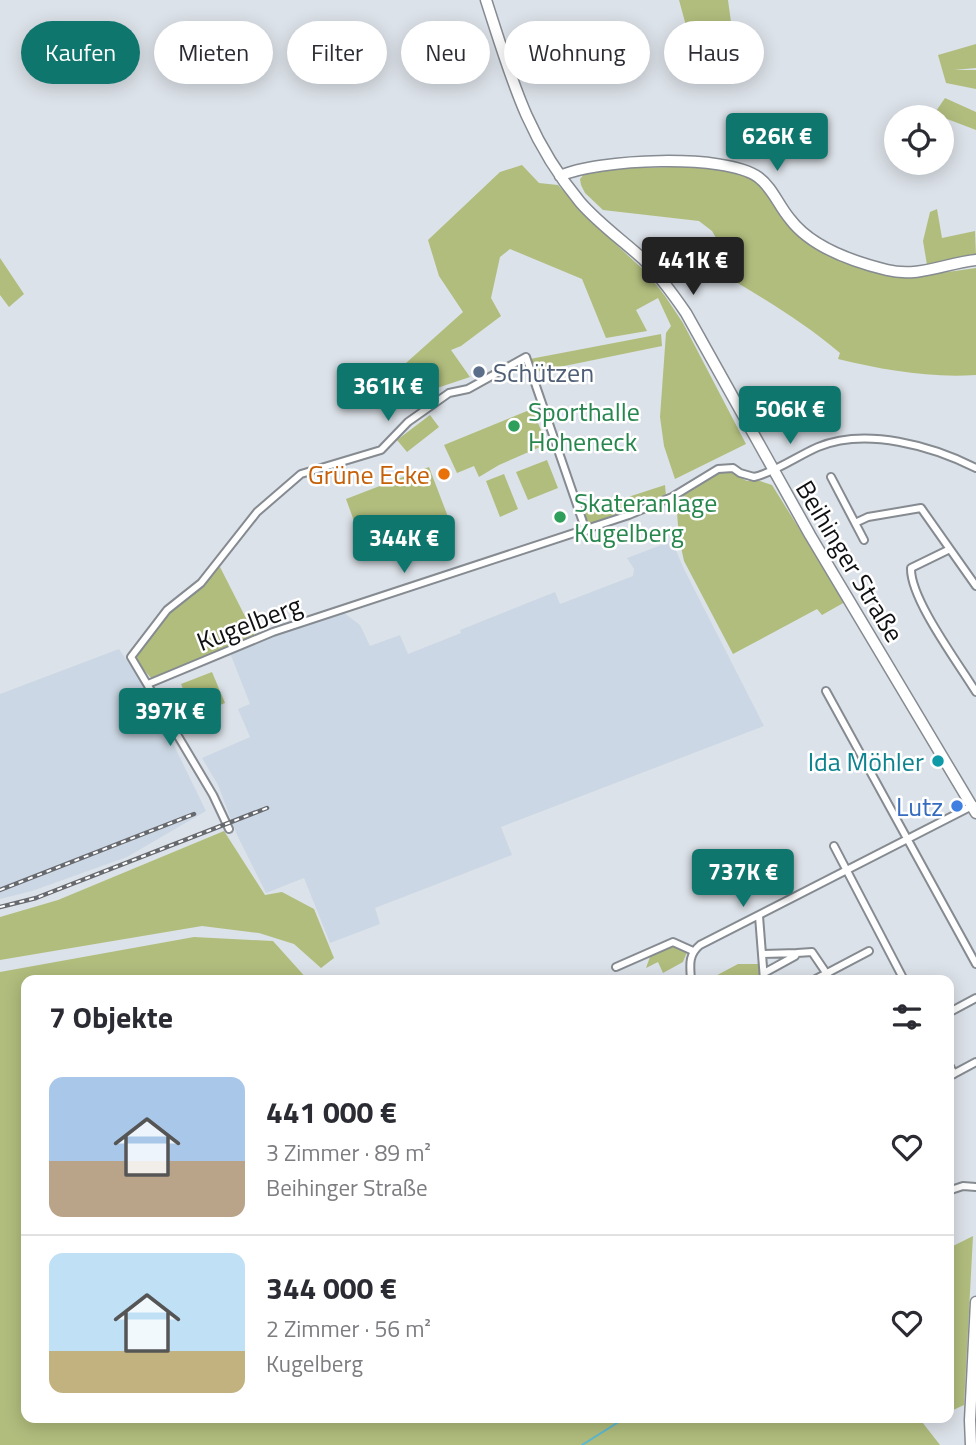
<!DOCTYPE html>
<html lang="de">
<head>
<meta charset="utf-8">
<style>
  body { margin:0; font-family:"Titillium Web",sans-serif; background:#f7f7f7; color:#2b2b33; height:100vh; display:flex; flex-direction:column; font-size:26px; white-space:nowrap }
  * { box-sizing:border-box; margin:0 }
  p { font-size:23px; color:#7c7c81 }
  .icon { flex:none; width:38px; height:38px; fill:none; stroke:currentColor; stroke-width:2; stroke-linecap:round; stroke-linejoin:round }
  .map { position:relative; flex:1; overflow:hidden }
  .panel { position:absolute; left:21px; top:975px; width:933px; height:448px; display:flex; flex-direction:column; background:#fff; border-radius:14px; box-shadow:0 4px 18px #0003 }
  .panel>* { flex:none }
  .guide { position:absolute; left:21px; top:21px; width:934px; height:63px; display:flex; gap:14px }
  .fabs { position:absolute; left:884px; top:105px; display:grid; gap:14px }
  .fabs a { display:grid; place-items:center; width:70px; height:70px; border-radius:50%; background:#fff; box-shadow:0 4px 18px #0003; font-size:35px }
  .price { position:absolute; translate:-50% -60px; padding:0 16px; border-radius:7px; background:#0f766e; color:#fff; font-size:23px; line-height:46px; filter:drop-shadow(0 2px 4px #0008) }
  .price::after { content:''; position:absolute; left:50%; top:42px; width:21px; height:16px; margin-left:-10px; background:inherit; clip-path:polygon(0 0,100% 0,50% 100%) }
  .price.selected { background:#222; color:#fff }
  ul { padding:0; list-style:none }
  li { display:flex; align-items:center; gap:21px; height:175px; padding:0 28px }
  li+li { border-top:2px solid #e1e1e2 }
  li span { display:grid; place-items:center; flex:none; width:196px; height:140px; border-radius:14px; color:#555 }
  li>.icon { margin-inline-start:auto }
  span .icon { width:84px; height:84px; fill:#fffc; stroke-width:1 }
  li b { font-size:30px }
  h2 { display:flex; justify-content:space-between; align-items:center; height:84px; padding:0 28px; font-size:30px }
  .tag { padding:0 24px; border-radius:32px; background:#fff; box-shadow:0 4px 18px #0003; font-size:24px; line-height:63px }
  .tag.selected { background:#0f766e; color:#fff }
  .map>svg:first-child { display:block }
  .built { fill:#cbd7e4 }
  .green { fill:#b1bd7d }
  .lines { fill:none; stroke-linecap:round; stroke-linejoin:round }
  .stream { stroke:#5bb9d5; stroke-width:2 }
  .street-casing { stroke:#858b91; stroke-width:10 }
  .secondary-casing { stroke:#858b91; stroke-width:13 }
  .street { stroke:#fff; stroke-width:6 }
  .secondary { stroke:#fff; stroke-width:10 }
  .rail-casing { stroke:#66696e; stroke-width:4.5 }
  .rail { stroke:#fff; stroke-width:2; stroke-dasharray:5; stroke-linecap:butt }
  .service-dot { fill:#5c6f8a; stroke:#fff; stroke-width:2.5 }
  .leisure-dot { fill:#2e9e5b; stroke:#fff; stroke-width:2.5 }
  .food-dot { fill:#e8710a; stroke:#fff; stroke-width:2.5 }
  .culture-dot { fill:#0f9aa8; stroke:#fff; stroke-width:2.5 }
  .shop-dot { fill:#3f7fe0; stroke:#fff; stroke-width:2.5 }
  .labels { text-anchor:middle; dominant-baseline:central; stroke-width:5; stroke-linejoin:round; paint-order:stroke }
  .service-label { font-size:26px; fill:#4e5e75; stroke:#fff; text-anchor:start }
  .leisure-label { font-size:26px; fill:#27864d; stroke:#fff; text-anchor:start }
  .food-label { font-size:26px; fill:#c56008; stroke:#fff; text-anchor:end }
  .street-label { font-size:26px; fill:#0e1012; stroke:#fff }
  .culture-label { font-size:26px; fill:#0d838f; stroke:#fff; text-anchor:end }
  .shop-label { font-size:26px; fill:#366cbe; stroke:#fff; text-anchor:end }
</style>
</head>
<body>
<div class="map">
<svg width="976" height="1445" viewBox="0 0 976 1445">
  <rect width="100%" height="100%" fill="#dce2e9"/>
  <path class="built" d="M672 541 684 569 764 726 501 827 512 855 375 908 380 924 330 943 304 878 266 893 237 835 218 785 202 758 250 737 238 709 250 704 230 653 289 629 343 612 360 625 370 646 400 635 408 654 461 633 460 630 555 592 560 604 633 576 634 569 627 558Z
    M119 649 148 692 206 811 127 857 32 891 0 899V694Z"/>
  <path class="green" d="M679 0H728L733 37 691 44Z
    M976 44V68L954 70H976V89L946 83 938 55Z
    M945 98 976 112V130L934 114Z
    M522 165 539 183 558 185 596 226 647 273 665 296 683 323 746 444 675 479 664 446 660 417 666 333 671 326 658 298 636 310 647 331 606 338 582 279 510 249 500 257 491 298 501 316 461 346 451 350 470 377 431 390 406 363 463 312 439 276 428 240 500 172Z
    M714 166 746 173 767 188 814 243 888 274 912 277 976 268V375C928 378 884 370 838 359L840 353C807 325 773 304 736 282L732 265 712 231 699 221 603 210 585 193 581 185 580 179 585 173 597 169Z
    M937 209 942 238 975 231 976 256 927 265 923 241 930 212Z
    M0 258 24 294 9 307 0 295Z
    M661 334 662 346 535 372 530 359Z
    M532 409 547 444 499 465 479 477 474 466 457 473 444 445Z
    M430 415 439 427 407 452 397 440Z
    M547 460 558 488 528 500 516 472Z
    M429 467 450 522 366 554 346 499Z
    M730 472 747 481H760L772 485 845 602 822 615 817 609 733 654 684 561 679 538 676 500 718 473Z
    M504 474 518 509 500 517 486 481Z
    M665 485 666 496 588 525 582 512Z
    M219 565 255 636 152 679 134 659 162 620 175 606 196 592Z
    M212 672 225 703 194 715 181 684Z
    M224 831 265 895 282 892 314 909 334 958 321 968 294 944 259 933 202 926 0 960V917L58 900Z
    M194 937 273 941 308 980H26V1418H919L940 1445H0V972Z
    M675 945 687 952 683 962 663 973 658 962 646 968 651 954Z
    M738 964H758L760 979 708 980Z
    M973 1236 964 1405 949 1412V1248Z"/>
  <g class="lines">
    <path class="stream" d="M582 1445 625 1418"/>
    <g class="street-casing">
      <path id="street" d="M831 477 864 540
        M855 523 868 517 921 508 976 586
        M950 549 911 568C910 599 959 664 976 692
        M148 684 273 632 629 515 672 497 718 469 733 468 740 473 754 477C776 472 797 456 818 447 866 427 932 446 976 468
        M826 691 976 964
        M229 829 213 795 131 657 167 610 201 583 257 512 301 474 381 450 408 422 449 393 468 389 526 357 586 531
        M834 846 904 980
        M759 916 764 980
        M763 954 797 953
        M616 967 673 942 693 951
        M764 973 795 956 797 953 812 952 831 980
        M691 980C690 965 688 955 700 945L974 805
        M814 980 869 951
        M948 1013 976 998
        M948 1063 954 1074
        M948 1077 976 1062
        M948 1191 963 1186 976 1187"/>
    </g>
    <g class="secondary-casing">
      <path id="secondary" d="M486 0C511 77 527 138 580 202 598 223 622 240 643 259 659 275 673 294 686 313L810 535 976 813
        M560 176C597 159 725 153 758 177 773 188 778 205 790 219 811 247 854 262 887 270 918 278 946 263 976 260
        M971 1445 970 1420 976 1302"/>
    </g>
    <use href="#street" class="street"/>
    <use href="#secondary" class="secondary"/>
    <g class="rail-casing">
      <path id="rail" d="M0 890 194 814
        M0 907 36 898 267 808"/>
    </g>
    <use href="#rail" class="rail"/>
  </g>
  <circle class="service-dot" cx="479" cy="372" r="7"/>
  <g class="leisure-dot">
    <circle cx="514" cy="426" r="7"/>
    <circle cx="560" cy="517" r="7"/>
  </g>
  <circle class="food-dot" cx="444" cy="474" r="7"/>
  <circle class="culture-dot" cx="938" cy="761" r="7"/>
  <circle class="shop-dot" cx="957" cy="806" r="7"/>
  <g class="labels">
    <g class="service-label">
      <text x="493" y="372">Schützen</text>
    </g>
    <g class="leisure-label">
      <text x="528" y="411">Sporthalle<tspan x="528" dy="30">Hoheneck</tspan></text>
      <text x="574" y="502">Skateranlage<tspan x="574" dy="30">Kugelberg</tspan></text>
    </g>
    <g class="food-label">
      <text x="430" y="474">Grüne Ecke</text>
    </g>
    <g class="street-label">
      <text transform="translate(850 561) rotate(59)">Beihinger Straße</text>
      <text transform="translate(249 623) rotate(-21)">Kugelberg</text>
    </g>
    <g class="culture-label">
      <text x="924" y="761">Ida Möhler</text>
    </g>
    <g class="shop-label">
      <text x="943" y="806">Lutz</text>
    </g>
  </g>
</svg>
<div class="fabs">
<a><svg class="icon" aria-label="locate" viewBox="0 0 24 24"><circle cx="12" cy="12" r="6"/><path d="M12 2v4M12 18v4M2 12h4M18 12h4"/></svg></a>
</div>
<b class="price" style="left:777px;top:173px">626K €</b>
<b class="price selected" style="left:693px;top:297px">441K €</b>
<b class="price" style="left:388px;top:423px">361K €</b>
<b class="price" style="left:790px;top:446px">506K €</b>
<b class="price" style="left:404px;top:575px">344K €</b>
<b class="price" style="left:170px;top:748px">397K €</b>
<b class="price" style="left:743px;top:909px">737K €</b>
<div class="guide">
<a class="tag selected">Kaufen</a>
<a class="tag">Mieten</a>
<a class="tag">Filter</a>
<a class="tag">Neu</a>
<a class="tag">Wohnung</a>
<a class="tag">Haus</a>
</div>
<section class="panel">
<h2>7 Objekte<svg class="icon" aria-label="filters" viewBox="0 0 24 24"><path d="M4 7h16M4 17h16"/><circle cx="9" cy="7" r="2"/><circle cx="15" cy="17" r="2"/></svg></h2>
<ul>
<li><span style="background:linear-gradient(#a9c7e8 60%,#b9a48a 0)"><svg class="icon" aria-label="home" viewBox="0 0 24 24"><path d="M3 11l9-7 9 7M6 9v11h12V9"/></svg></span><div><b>441 000 €</b><p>3 Zimmer · 89 m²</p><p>Beihinger Straße</p></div><svg class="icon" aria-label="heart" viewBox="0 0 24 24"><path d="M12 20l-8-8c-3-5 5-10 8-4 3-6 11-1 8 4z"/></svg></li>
<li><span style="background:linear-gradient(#bfe0f5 70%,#c2b280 0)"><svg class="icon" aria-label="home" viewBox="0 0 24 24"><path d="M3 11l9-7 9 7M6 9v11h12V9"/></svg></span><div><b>344 000 €</b><p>2 Zimmer · 56 m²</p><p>Kugelberg</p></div><svg class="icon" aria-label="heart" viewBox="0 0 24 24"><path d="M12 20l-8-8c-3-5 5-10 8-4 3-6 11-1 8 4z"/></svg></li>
</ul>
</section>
</div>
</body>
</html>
